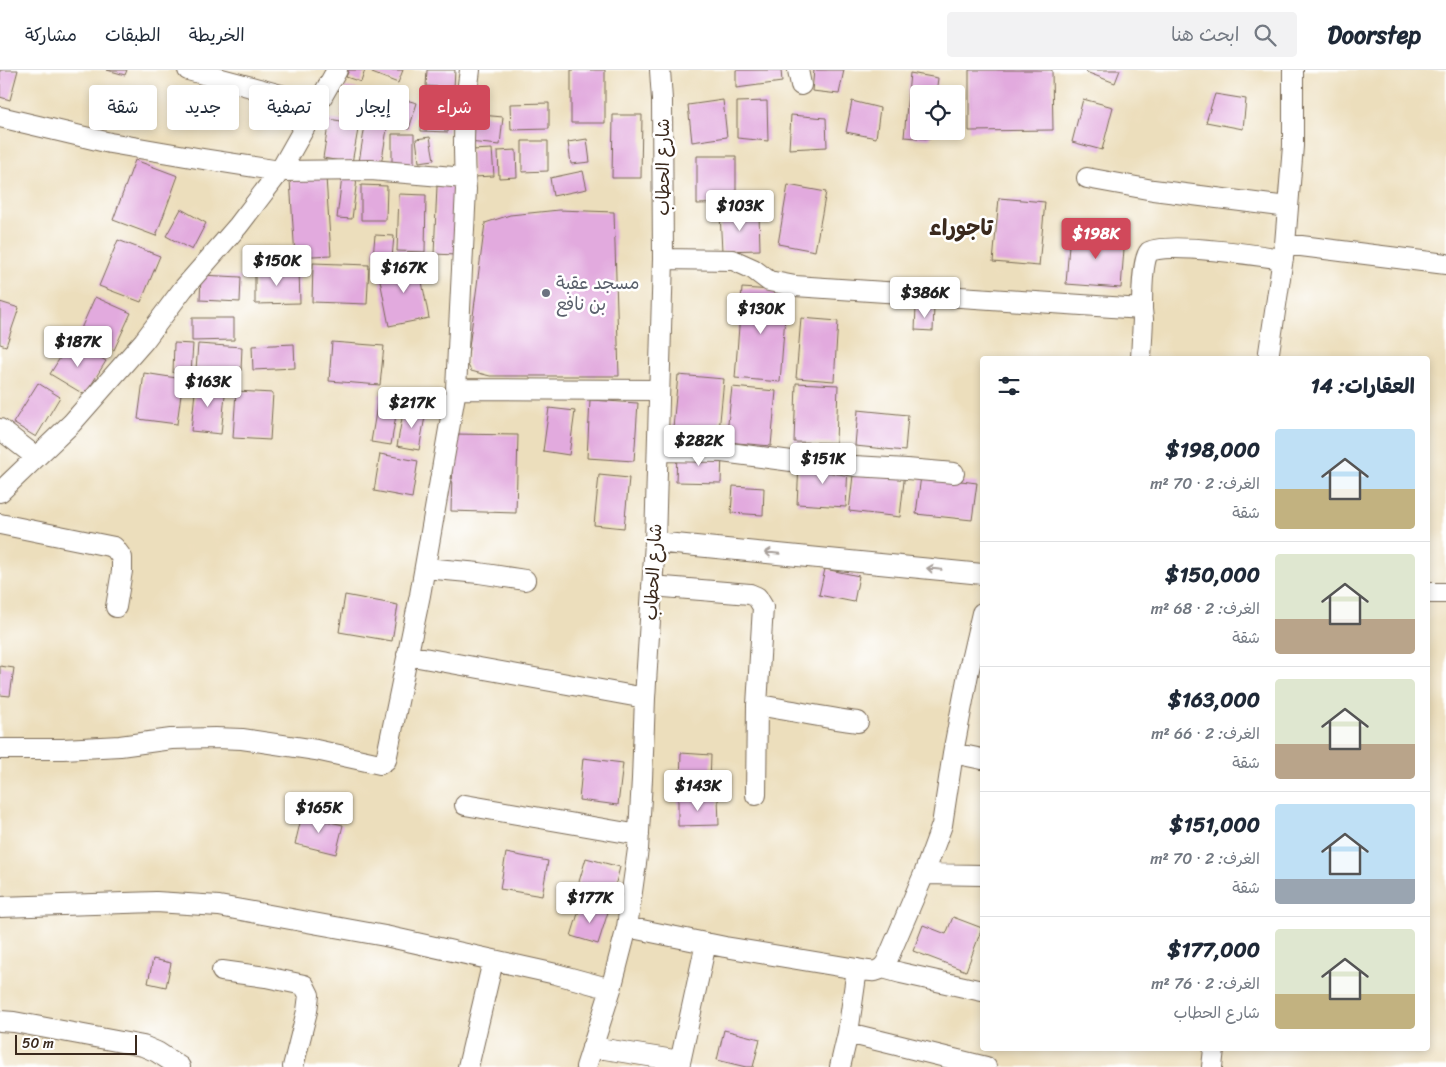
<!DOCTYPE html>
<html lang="ar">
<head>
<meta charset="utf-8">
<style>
  body { margin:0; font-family:Sriracha,"Playpen Sans Arabic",sans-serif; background:#f2f2f3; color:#1f2937; direction:rtl; height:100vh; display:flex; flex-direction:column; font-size:19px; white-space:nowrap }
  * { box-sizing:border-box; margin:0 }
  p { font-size:16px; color:#747a83 }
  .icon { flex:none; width:28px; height:28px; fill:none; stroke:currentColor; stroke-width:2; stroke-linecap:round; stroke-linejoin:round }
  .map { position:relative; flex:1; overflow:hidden; direction:ltr }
  .side { position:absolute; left:980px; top:286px; width:450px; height:695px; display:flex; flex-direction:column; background:#fff; border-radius:5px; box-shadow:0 2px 8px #0003; direction:rtl }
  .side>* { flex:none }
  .hud { position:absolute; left:15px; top:15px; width:475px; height:45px; direction:rtl; display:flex; gap:10px }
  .buttons { position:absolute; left:910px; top:15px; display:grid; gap:10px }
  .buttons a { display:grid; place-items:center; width:55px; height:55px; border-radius:5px; background:#fff; box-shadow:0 2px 8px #0003; font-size:25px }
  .scale { position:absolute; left:15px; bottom:12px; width:122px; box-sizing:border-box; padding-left:5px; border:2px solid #3b2a1e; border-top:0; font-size:14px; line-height:18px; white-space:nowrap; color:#3b2a1e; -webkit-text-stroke:4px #fff; paint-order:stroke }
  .price { position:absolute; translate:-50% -42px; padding:0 11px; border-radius:5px; background:#fff; color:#222; font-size:16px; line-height:32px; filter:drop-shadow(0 1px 2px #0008) }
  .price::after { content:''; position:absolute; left:50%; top:30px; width:15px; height:11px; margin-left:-8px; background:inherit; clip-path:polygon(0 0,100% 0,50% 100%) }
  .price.current { background:#d1495b; color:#fff }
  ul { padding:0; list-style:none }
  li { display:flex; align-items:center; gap:15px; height:125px; padding:0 15px }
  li+li { border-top:1px solid #e0e1e3 }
  li span { display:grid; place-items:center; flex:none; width:140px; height:100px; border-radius:5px; color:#555 }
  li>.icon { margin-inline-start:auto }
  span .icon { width:60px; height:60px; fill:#fffc; stroke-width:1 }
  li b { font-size:21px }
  h2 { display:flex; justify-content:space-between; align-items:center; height:60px; padding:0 15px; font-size:21px }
  .chip { padding:0 18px; border-radius:5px; background:#fff; box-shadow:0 2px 8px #0003; font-size:18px; line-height:45px }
  .chip.current { background:#d1495b; color:#fff }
  header { display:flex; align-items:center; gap:30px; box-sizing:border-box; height:70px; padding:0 25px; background:#fff; border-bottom:1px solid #e0e1e3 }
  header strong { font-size:24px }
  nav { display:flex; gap:28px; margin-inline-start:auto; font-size:18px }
  .search { width:350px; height:45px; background:#f2f2f3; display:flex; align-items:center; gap:12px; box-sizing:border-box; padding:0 18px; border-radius:5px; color:#747a83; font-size:19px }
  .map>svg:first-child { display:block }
  .building { fill:#e2aade }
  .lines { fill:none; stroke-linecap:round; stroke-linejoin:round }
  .minor-casing { stroke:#796955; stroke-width:22 }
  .minor { stroke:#fff; stroke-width:20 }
  .oneway { stroke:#a79f9a }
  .worship-dot { fill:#6b7280; stroke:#fff; stroke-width:2 }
  .labels { text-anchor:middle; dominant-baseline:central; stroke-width:5; stroke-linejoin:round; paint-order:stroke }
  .street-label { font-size:18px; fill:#3b2a1e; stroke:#fff }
  .worship-label { font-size:18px; fill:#5b616d; stroke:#fff; text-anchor:start }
  .district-label { font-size:22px; font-weight:bold; fill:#3b2a1e; stroke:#fff }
</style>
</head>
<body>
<header>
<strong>Doorstep</strong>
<div class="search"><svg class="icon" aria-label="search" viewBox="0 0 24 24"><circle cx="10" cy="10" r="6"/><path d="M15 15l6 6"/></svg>ابحث هنا</div>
<nav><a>الخريطة</a><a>الطبقات</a><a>مشاركة</a></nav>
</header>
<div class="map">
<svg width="1446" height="997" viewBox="0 0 1446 997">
  <rect width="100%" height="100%" fill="#fff"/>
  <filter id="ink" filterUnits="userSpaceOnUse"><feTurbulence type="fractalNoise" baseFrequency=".02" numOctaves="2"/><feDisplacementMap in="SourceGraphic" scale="10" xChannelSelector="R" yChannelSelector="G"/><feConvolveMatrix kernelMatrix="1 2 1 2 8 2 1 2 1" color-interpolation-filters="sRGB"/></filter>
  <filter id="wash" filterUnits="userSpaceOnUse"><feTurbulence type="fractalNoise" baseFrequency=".0096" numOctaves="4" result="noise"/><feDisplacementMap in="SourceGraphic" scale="20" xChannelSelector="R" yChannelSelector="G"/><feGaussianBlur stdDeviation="1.12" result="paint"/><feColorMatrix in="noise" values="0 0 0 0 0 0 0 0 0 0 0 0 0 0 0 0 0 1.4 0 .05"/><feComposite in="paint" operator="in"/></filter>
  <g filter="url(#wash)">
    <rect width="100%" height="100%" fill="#ecdebc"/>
    <g id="blocks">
      <path class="building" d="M0 0H18L10 30 0 27Z
        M107 0H127L125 5Z
        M349 0H365L361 12 346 7Z
        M374 0H403L398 13 372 3Z
        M427 0H455L454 18 426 16Z
        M571 0H605V53H571Z
        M736 0H781L782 12 736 18Z
        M814 0H844L839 24 812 21Z
        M969 0H1052L1053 60 969 61Z
        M1087 0H1120L1115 13 1086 2Z
        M910 3 938 8 936 24H919V61H931L930 69 904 67Z
        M345 17 385 24 380 50 341 43Z
        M424 23 455 25 453 45 423 43Z
        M1215 24 1246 29 1243 59 1206 52Z
        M395 27 417 33 409 59 388 53Z
        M1083 29 1113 37 1102 80 1072 72Z
        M723 30 727 67 692 72 688 35Z
        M767 31 768 71 737 68V32Z
        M852 31 880 38 876 68 846 62Z
        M549 33V59L511 60 510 34Z
        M470 44 503 47 500 75 468 72Z
        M613 45H642L641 108H612Z
        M791 45 826 48 827 77 789 79Z
        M329 49 359 54 352 93 323 88Z
        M421 50 449 51 448 62 421 61Z
        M365 55 387 59 381 95 359 92Z
        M392 64H414V95H392Z
        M430 67 434 90 419 92 416 69Z
        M587 69 590 92 571 94 568 72Z
        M522 71H548V101L522 102Z
        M492 79 494 106 473 107 471 80Z
        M516 80 517 107 499 108 498 81Z
        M697 86H736V133L697 134Z
        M135 90 178 106 156 166 113 150Z
        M583 101 587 119 553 126 550 108Z
        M326 107 331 185 295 187 290 110Z
        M342 107 357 109 352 149 337 148Z
        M361 115 387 116 386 150H361Z
        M788 115 826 122 815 181 778 174Z
        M437 116 459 117 456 185 434 184Z
        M399 124 426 125 425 182 397 181Z
        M999 128 1045 132 1039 196 993 192Z
        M181 139 206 153 192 180 166 166Z
        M559 140 614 142 619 306H490L471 301 467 293 485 153 510 145Z
        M759 143 760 180 722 181 720 144Z
        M1070 162 1125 166 1121 218 1066 214Z
        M375 165 394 166 392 188 373 187Z
        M118 170 160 186 141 232 99 216Z
        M418 191 429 248 389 256 378 200Z
        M313 193 369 195 367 234 312 232Z
        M299 200 300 233 255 234V201Z
        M201 205 241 207 240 232 200 230Z
        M742 218 787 221 780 312 735 308Z
        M95 227 131 243 114 280 79 263Z
        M0 232 19 238 6 276 0 274Z
        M916 237H934L933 261 915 260Z
        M192 248H234V270L192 271Z
        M801 248 838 251 834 311 796 308Z
        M71 270 106 291 85 325 50 304Z
        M332 272 384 276 380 315 329 311Z
        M174 273 193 274 191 303H173Z
        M198 274 242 277 241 301 196 299Z
        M294 274 295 298 253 300 252 276Z
        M144 303 183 309 177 354 138 349Z
        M678 305 724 309 718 372 672 368Z
        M196 312 226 315 221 364 191 361Z
        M38 313 60 327 36 367 13 353Z
        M796 313 838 315 836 373 794 372Z
        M732 317 776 321 771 376 726 372Z
        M236 321 273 323 270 370 233 368Z
        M379 324 399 327 391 375 371 372Z
        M590 330 638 333 634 391 587 388Z
        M404 337 426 341 419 380 397 376Z
        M549 338 575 341 569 385 543 381Z
        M858 340 908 345 905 381 855 376Z
        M453 364 518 365 516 443 451 441Z
        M677 381 722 382 721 413 676 412Z
        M380 384 418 391 412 428 374 421Z
        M799 394 848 396 846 437 797 434Z
        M854 396 905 402 900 447 849 441Z
        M599 405 629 408 624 458 594 455Z
        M921 406 977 413 972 450 916 444Z
        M733 416 764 418 763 445 731 443Z
        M825 499 859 506 854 532 819 525Z
        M345 525 398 535 392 571 339 562Z
        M0 596 14 598 10 626 0 625Z
        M681 683 711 685 710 713 680 712Z
        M583 688 623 693 618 735 579 730Z
        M718 727 719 755 678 756V728Z
        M302 745 343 755 336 784 295 774Z
        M506 783 548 791 542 826 500 819Z
        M586 788 620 797 613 824 578 815Z
        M581 834 608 842 598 874 571 866Z
        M953 847 982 858 966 901 913 881 923 855 946 864Z
        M153 889 171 893 166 917 148 913Z
        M724 960 760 969 753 997H746L717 990Z"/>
    </g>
  </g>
  <g filter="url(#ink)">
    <use href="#blocks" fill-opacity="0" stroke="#796955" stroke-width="1"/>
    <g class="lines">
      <g class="minor-casing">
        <path id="minor" d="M188 0 318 35
          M798 0 801 15
          M0 47 110 73 203 89 280 101 371 100 465 108
          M1087 108 1153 120 1288 137
          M1285 174 1446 194
          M663 189 733 190 753 199 769 211 795 216 1142 239C1142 228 1142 189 1149 182 1162 171 1263 186 1283 189
          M1141 289 1143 249 1142 239
          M1268 289 1285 174 1293 76V0
          M456 319 659 320
          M0 359 36 387
          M658 381 722 382 799 392 812 389 854 396 907 399 954 403
          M0 422 72 353 144 271 183 219 238 156 280 101 337 0
          M0 454 114 477 122 488V501L116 537
          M655 472 982 504
          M425 498 479 503 525 510
          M652 516 750 524 757 527 763 537 757 635 756 725
          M1428 523H1446
          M407 585 645 628
          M757 635C791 640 824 648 858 652
          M0 679H63L120 676 171 669 215 668 242 669 316 680 380 694 386 690 420 525 456 319 466 119C462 79 464 39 470 0
          M953 683 982 689
          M465 735 639 765
          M924 804 982 805
          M0 837 156 832 219 836 385 866 556 904 611 919
          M627 857 725 877 857 899C870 901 878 905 886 893L924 804 942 755 953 683 969 599 982 543
          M883 898 901 903 982 921
          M222 901 266 907 304 915 309 925 307 941 293 997
          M0 951 14 952 143 976 157 982 180 997
          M848 963 986 997
          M592 977 680 991
          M468 997 493 891
          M586 997 611 919 627 857 638 779 642 709 645 628 655 472 663 189 662 30 660 0
          M679 997 706 873
          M840 997 848 963 857 899
          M1212 997 1214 979"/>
      </g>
      <use href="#minor" class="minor"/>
    </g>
    <defs><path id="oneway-shaft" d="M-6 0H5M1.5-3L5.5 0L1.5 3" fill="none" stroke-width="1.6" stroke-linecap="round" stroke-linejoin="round" transform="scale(1.25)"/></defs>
    <g class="oneway">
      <use href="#oneway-shaft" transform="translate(772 483) rotate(-174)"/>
      <use href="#oneway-shaft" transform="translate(934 499) rotate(-174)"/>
    </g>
  </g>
  <circle class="worship-dot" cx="546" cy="223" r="5"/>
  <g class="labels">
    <g class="street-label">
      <text transform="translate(663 97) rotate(-90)">شارع الحطاب</text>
      <text transform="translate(653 502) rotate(-87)">شارع الحطاب</text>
    </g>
    <g class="worship-label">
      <text x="556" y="213">مسجد عقبة<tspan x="556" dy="21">بن نافع</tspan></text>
    </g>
    <g class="district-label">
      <text x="961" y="157">تاجوراء</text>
    </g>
  </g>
</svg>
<div class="buttons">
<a><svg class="icon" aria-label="locate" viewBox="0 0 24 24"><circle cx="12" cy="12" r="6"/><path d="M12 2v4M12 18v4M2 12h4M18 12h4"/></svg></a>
</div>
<div class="scale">50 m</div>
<b class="price" style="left:740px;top:162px">$103K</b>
<b class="price current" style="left:1096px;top:190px">$198K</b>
<b class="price" style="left:277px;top:217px">$150K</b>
<b class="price" style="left:404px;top:224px">$167K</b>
<b class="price" style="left:925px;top:249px">$386K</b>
<b class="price" style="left:761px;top:265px">$130K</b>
<b class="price" style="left:78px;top:298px">$187K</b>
<b class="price" style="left:208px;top:338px">$163K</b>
<b class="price" style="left:412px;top:359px">$217K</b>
<b class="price" style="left:699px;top:397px">$282K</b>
<b class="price" style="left:823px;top:415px">$151K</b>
<b class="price" style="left:698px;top:742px">$143K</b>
<b class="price" style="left:319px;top:764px">$165K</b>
<b class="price" style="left:590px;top:854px">$177K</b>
<div class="hud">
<a class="chip current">شراء</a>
<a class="chip">إيجار</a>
<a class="chip">تصفية</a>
<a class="chip">جديد</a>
<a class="chip">شقة</a>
</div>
<section class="side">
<h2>العقارات: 14<svg class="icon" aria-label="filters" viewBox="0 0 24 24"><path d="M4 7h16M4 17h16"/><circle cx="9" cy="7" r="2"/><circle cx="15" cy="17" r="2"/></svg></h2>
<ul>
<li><span style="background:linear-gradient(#bfe0f5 60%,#c2b280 0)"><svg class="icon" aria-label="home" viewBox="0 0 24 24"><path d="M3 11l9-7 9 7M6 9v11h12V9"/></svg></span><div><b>$198,000</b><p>الغرف: 2 · 70 m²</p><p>شقة</p></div></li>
<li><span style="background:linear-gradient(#dfe7d0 65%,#b9a48a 0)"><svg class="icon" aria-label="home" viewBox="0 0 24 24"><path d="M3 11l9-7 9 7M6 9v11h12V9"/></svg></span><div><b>$150,000</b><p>الغرف: 2 · 68 m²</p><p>شقة</p></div></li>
<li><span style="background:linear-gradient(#dfe7d0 65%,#b9a48a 0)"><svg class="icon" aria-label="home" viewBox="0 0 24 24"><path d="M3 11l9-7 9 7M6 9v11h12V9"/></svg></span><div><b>$163,000</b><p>الغرف: 2 · 66 m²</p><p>شقة</p></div></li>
<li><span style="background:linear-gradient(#bfe0f5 75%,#9aa5b1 0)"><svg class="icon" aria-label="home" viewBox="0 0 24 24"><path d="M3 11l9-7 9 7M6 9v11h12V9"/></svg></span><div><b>$151,000</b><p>الغرف: 2 · 70 m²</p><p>شقة</p></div></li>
<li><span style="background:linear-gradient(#dfe7d0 65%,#c2b280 0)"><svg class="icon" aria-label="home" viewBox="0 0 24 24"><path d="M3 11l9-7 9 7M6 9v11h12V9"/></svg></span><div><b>$177,000</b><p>الغرف: 2 · 76 m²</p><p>شارع الحطاب</p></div></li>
</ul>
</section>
</div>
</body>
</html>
